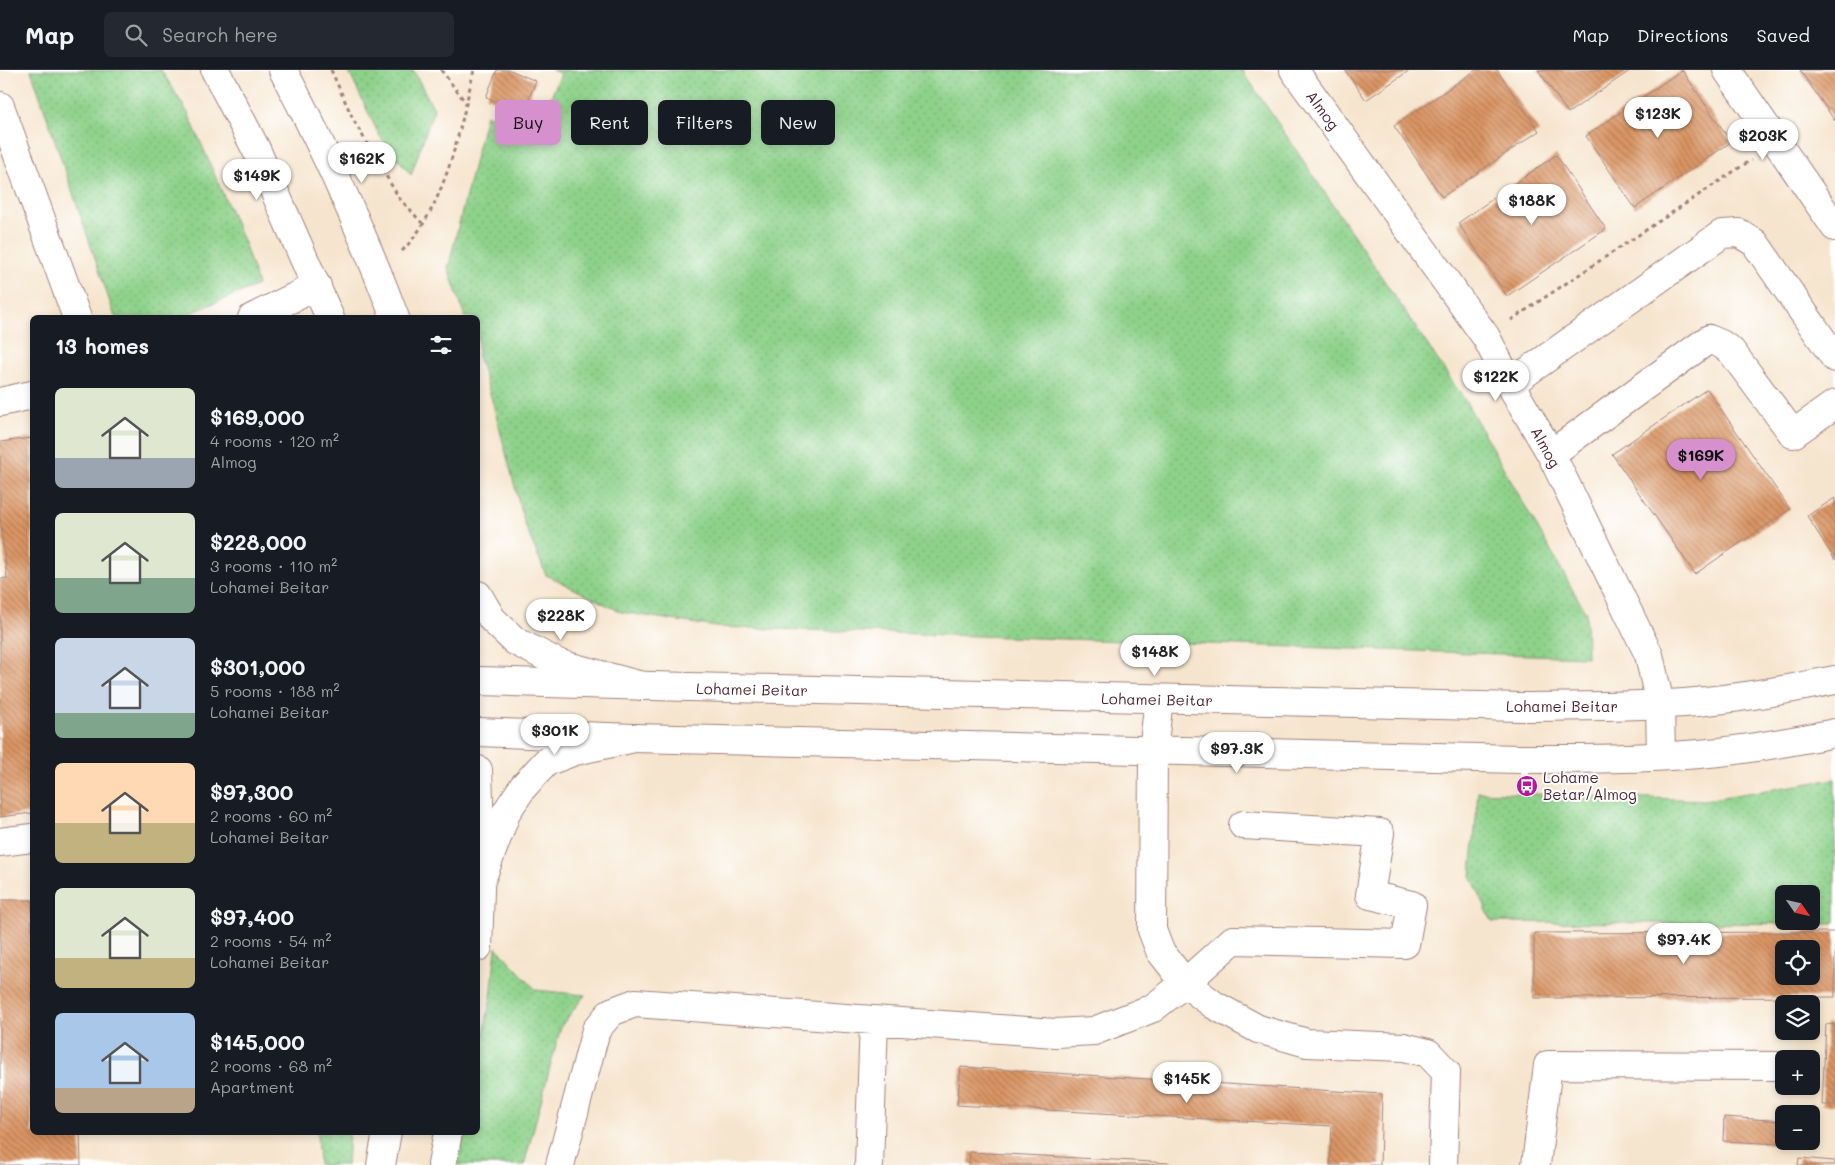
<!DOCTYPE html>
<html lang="en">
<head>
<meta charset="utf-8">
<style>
  body { margin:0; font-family:Mali,sans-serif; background:#242831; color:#f1f3f6; height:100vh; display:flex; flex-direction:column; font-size:19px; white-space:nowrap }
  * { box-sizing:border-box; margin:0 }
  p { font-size:16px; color:#9ea1a6 }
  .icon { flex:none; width:28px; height:28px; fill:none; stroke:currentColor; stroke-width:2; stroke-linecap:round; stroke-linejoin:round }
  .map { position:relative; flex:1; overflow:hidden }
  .drawer { position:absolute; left:30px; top:245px; width:450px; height:820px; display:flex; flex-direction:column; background:#171b24; border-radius:8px; box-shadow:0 2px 8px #0003 }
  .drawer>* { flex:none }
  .hud { position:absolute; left:495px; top:30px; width:475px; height:45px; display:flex; gap:10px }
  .needle { width:32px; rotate:124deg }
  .fabs { position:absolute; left:1775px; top:815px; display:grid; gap:10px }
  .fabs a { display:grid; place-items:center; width:45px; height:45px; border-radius:8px; background:#171b24; box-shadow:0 2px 8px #0003; font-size:25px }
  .price { position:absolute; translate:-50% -42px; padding:0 11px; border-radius:18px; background:#fff; color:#222; font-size:16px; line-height:32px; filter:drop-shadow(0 1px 2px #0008) }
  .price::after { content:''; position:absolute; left:50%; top:30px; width:15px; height:11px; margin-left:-8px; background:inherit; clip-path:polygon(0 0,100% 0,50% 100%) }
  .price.active { background:#d690ce; color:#111 }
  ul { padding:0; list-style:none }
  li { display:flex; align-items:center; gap:15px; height:125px; padding:0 25px }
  li span { display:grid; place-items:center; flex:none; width:140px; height:100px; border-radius:8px; color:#555 }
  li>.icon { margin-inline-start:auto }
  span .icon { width:60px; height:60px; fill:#fffc; stroke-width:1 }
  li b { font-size:21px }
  h2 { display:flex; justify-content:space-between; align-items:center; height:60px; padding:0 25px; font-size:21px }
  .tag { padding:0 18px; border-radius:8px; background:#171b24; box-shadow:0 2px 8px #0003; font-size:18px; line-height:45px }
  .tag.active { background:#d690ce; color:#111 }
  header { display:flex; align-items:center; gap:30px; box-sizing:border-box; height:70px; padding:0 25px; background:#171b24; border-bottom:1px solid #363941 }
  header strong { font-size:24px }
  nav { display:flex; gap:28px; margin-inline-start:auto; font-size:18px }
  .search { width:350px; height:45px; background:#242831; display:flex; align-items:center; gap:12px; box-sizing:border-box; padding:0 18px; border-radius:8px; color:#9ea1a6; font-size:19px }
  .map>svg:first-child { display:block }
  .grass { fill:url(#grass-dots); stroke:#6c785a; fill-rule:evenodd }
  .building { fill:url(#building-back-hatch); fill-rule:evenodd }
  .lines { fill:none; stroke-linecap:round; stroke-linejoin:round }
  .minor-casing { stroke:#a0827c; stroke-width:30 }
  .major-casing { stroke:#a0827c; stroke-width:30 }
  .path { stroke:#a0827c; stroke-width:3; stroke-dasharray:4 4; stroke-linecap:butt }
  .minor { stroke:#fff; stroke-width:28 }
  .major { stroke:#fff; stroke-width:28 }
  .labels { text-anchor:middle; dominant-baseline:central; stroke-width:4; stroke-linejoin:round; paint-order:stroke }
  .street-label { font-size:15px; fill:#4a1f2b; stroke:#fff }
  .poi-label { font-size:15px; fill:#4a1f2b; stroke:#fff; text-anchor:start }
</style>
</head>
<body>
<header>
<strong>Map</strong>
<div class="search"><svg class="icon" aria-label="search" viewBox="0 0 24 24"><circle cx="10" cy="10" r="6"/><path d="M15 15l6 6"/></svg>Search here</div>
<nav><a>Map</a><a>Directions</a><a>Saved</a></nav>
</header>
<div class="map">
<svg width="1835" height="1095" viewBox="0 0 1835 1095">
  <defs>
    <pattern id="grass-dots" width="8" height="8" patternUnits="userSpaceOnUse" patternTransform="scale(1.25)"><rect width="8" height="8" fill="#8dd18a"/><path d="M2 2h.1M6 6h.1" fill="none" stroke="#7bb377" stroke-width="1.8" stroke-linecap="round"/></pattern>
    <pattern id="building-back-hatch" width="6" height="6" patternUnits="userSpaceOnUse" patternTransform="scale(1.25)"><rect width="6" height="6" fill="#da9564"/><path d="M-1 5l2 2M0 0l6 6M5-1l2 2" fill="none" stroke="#b37953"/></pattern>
  </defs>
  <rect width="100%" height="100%" fill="#fff"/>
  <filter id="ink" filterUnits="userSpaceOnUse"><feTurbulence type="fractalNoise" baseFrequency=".02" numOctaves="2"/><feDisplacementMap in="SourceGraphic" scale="10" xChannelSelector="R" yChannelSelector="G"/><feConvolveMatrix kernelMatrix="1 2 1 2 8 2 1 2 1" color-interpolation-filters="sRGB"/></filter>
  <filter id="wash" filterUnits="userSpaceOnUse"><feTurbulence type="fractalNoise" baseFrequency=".0096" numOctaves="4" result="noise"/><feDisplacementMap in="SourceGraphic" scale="20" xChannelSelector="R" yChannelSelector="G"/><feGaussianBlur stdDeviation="1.12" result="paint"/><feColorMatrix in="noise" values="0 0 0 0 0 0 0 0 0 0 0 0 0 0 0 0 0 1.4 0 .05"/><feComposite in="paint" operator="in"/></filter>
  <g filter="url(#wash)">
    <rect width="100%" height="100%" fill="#f6e5ce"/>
    <path class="grass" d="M31 0H161L188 43 245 175 258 215 181 247H115Z
      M348 0H413L434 39 411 105 379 65Z
      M552 0H1242L1466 332 1586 543 1587 587 716 557 621 542 546 505 525 455 492 330 478 286V248L465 247 448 198 486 45 539 54 561 4Z
      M1835 709V854L1492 852 1471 806 1478 722 1704 730ZM1784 824H1811V851H1784Z
      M496 877 536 920 585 925 561 956 524 1095H458L464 1063 478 1062V994L491 927Z
      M317 1063H349L347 1095H319Z"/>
    <g id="blocks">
      <path class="building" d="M497 0H510L536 11 523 43 486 27Z
        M1345 0H1410L1366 30Z
        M1476 0H1497L1539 61 1442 127 1394 56Z
        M1538 0H1631L1568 43Z
        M1682 0 1731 72 1635 138 1586 66Z
        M1800 0H1835V51Z
        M1556 85 1606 159 1507 226 1458 153Z
        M1707 319 1790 439 1695 504 1612 384Z
        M32 368V743L0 747V509L7 508 0 447V372Z
        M1835 428V490L1807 446Z
        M0 830H32V1062H80L81 1095H0Z
        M1835 862V927L1534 928V863ZM1784 879H1811V906H1784Z
        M1826 954 1835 955V1035H1822Z
        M961 997 1382 1024 1380 1095H1330L1332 1056 957 1035Z
        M1724 1047 1784 1051V1071H1801L1800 1075 1723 1071Z
        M970 1082 1170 1093V1095H969Z
        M1799 1088 1835 1091V1095H1798Z"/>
    </g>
  </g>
  <g filter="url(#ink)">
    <use href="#blocks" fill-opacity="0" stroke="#a0827c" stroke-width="1"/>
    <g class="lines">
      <g class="minor-casing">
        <path id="minor" d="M1294 0 1486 267 1510 314 1551 384 1649 585 1660 634 1661 686
          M1727 0 1835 157
          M0 36 77 248
          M252 248 317 216
          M1510 314 1722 164 1739 163 1755 173 1835 288
          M0 332 32 325
          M1551 384 1709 269 1721 274 1731 281 1793 364 1835 334
          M478 611 689 617 1521 637C1579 636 1638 637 1696 632 1743 628 1789 619 1835 610
          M1159 629 1153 681 1152 860 1160 881 1185 913 1214 935 1258 959 1307 973 1404 977 1428 983 1446 1002 1443 1095
          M478 662 634 668 1520 689C1580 689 1640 689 1699 684 1745 680 1790 672 1835 663
          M0 772 32 768
          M560 1095 596 960 611 942 635 933 1055 963 1094 961 1153 938 1185 913 1233 870 1405 874 1412 835 1370 825 1380 763 1243 755
          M869 1095 874 951
          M1536 1095 1548 995 1784 996"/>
      </g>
      <g class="major-casing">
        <path id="major" d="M215 0 256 79 330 248
          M283 0C325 80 363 163 395 248
          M478 525 492 549 515 571 560 594 642 616
          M478 700 481 792 478 877
          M480 813 507 741 523 717 546 692 575 681 634 668
          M381 1095 387 1062
          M442 1095 448 1062"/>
      </g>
      <path class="path" d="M331 0 354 51 399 128 422 153
        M441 0 466 33
        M402 181C446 137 460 58 474 0
        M1511 250 1751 90"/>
      <use href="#minor" class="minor"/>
      <use href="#major" class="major"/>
    </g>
  </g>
  <defs>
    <g id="bus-disc" transform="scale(1.125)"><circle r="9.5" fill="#b5179e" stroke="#fff"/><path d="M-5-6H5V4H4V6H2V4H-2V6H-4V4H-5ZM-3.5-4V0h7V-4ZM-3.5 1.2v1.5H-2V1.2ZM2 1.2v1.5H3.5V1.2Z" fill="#fff"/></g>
  </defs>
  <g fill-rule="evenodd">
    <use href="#bus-disc" x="1527" y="716"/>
  </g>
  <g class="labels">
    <g class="street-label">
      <text transform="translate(1323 40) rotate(54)">Almog</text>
      <text transform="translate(1546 377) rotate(61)">Almog</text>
      <text transform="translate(752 619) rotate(1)">Lohamei Beitar</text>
      <text transform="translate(1157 629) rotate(1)">Lohamei Beitar</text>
      <text x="1562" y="636">Lohamei Beitar</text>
    </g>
    <g class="poi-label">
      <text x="1543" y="707">Lohame<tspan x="1543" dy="17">Betar/Almog</tspan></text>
    </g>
  </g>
</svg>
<div class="fabs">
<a><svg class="needle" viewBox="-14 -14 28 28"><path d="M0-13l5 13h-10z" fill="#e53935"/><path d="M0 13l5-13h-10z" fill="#9ea1a6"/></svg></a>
<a><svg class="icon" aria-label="locate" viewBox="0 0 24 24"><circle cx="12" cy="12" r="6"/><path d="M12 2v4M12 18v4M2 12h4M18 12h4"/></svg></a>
<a><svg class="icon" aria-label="layers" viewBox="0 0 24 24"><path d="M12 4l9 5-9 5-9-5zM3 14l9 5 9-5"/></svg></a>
<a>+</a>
<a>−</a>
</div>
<b class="price" style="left:1658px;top:69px">$123K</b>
<b class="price" style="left:1763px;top:91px">$203K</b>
<b class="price" style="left:362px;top:114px">$162K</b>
<b class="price" style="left:257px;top:131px">$149K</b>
<b class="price" style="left:1532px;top:156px">$188K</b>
<b class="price" style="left:1496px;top:332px">$122K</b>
<b class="price active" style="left:1701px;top:411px">$169K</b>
<b class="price" style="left:561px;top:571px">$228K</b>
<b class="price" style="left:1155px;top:607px">$148K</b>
<b class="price" style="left:555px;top:686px">$301K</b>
<b class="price" style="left:1237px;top:704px">$97.3K</b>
<b class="price" style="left:1684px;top:895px">$97.4K</b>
<b class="price" style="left:1187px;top:1034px">$145K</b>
<div class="hud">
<a class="tag active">Buy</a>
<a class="tag">Rent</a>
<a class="tag">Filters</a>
<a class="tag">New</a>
</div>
<section class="drawer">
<h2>13 homes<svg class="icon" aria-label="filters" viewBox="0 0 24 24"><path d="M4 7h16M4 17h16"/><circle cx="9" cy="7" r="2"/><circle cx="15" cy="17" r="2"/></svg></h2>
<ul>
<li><span style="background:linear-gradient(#dfe7d0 70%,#9aa5b1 0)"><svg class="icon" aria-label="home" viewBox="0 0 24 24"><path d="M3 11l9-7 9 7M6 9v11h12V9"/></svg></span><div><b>$169,000</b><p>4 rooms · 120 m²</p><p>Almog</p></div></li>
<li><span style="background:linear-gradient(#dfe7d0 65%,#7fa58c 0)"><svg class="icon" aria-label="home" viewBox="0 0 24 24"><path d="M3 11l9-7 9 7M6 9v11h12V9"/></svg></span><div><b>$228,000</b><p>3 rooms · 110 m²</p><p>Lohamei Beitar</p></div></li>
<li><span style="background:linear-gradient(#c9d6e8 75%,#7fa58c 0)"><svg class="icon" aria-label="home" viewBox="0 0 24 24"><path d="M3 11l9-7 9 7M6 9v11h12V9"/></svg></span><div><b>$301,000</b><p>5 rooms · 188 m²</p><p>Lohamei Beitar</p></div></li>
<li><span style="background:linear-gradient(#ffd9b3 60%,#c2b280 0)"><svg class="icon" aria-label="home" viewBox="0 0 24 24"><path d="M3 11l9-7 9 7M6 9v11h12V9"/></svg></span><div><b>$97,300</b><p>2 rooms · 60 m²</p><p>Lohamei Beitar</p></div></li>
<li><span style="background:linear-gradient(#dfe7d0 70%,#c2b280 0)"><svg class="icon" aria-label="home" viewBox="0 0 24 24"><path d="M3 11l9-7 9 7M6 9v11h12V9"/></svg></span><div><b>$97,400</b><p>2 rooms · 54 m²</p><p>Lohamei Beitar</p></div></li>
<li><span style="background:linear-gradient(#a9c7e8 75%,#b9a48a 0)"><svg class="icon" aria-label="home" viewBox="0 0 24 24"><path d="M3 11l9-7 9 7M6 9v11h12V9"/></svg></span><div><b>$145,000</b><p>2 rooms · 68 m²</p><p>Apartment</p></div></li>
</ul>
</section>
</div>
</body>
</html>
